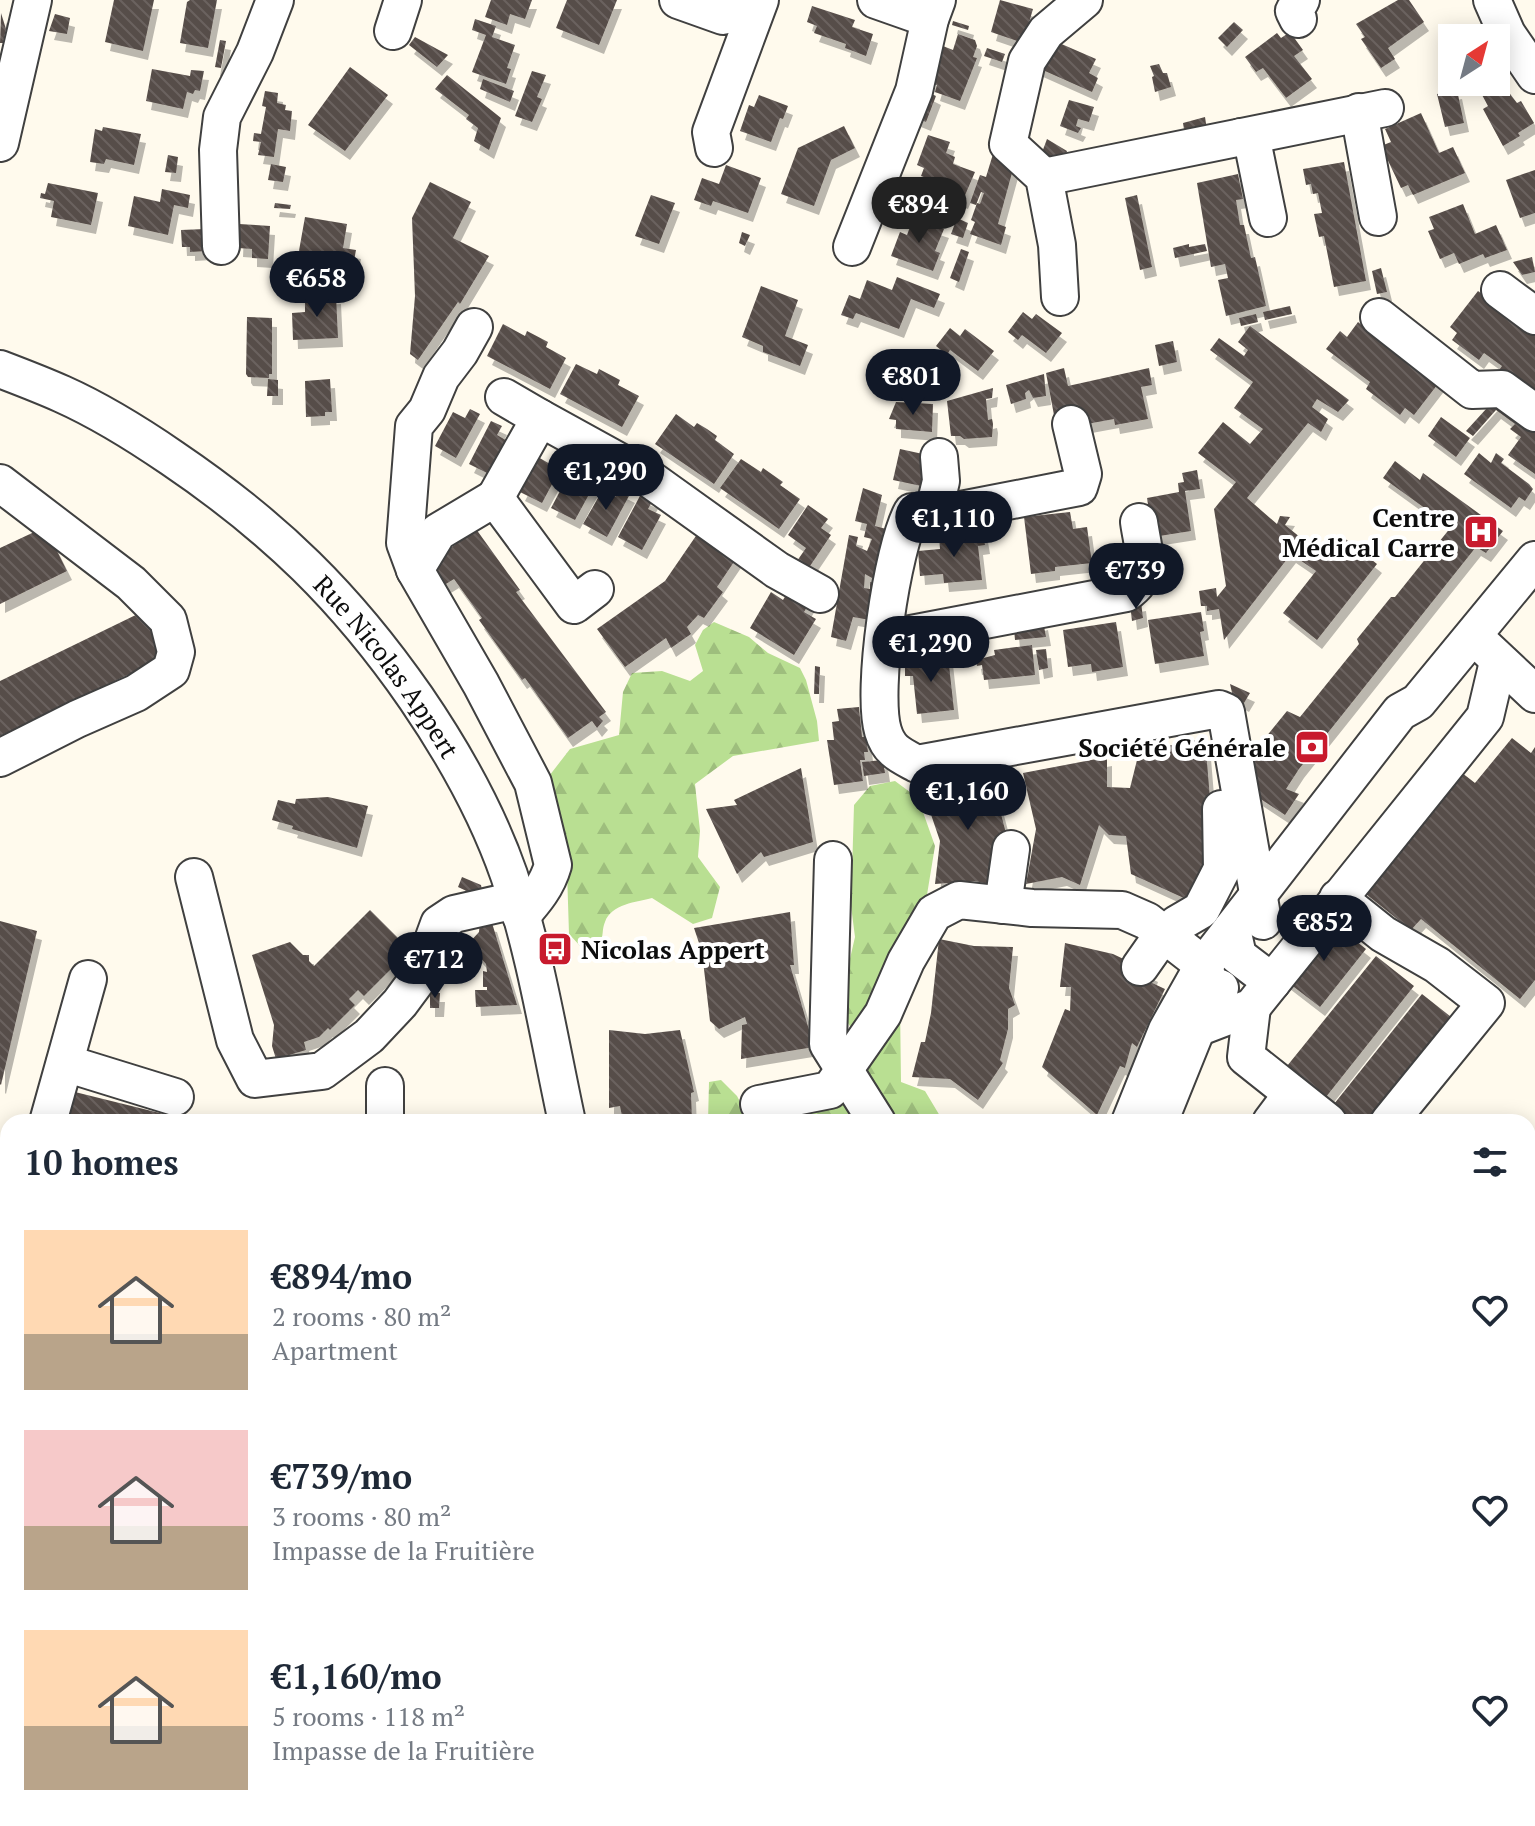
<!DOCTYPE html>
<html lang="en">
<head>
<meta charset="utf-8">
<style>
  body { margin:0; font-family:"PT Serif",serif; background:#f2f2f3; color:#1f2937; height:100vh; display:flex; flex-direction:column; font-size:30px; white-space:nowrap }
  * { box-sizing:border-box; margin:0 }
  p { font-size:26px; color:#747a83 }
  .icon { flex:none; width:44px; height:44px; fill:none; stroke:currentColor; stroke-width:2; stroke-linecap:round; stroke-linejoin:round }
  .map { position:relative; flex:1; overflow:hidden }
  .details { position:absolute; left:0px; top:1114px; width:1536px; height:712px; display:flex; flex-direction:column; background:#fff; border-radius:24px 24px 0 0; box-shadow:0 4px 20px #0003 }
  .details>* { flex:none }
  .needle { width:52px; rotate:36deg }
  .buttons { position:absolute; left:1438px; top:24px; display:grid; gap:16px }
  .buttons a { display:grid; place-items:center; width:72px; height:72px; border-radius:0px; background:#fff; box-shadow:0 4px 20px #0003; font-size:40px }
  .price { position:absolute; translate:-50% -68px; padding:0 18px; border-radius:28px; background:#111827; color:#fff; font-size:26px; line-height:52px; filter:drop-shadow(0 2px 4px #0008) }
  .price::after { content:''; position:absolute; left:50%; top:48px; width:24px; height:18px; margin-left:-12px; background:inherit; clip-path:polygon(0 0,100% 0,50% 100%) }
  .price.active { background:#222; color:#fff }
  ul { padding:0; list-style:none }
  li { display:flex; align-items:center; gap:24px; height:200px; padding:0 24px }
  li span { display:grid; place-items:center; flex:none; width:224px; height:160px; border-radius:0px; color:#555 }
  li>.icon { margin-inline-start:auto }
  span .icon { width:96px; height:96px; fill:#fffc; stroke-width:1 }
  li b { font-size:34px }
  h2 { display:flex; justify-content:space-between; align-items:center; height:96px; padding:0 24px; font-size:34px }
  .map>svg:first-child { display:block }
  .forest { fill:url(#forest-firs) }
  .pitch { fill:#e6f3c6 }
  .building { fill:url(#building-back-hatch); filter:url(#shadow) }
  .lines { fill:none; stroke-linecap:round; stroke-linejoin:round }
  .minor-casing { stroke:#404040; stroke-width:40 }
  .minor { stroke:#fff; stroke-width:36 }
  .labels { text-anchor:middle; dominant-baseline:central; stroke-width:8; stroke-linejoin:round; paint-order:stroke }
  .poi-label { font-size:26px; font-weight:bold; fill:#0d0d0d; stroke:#fff; text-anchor:end }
  .street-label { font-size:26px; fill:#0d0d0d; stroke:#fff }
</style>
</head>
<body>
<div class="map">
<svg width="1535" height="1826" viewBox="0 0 1535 1826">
  <defs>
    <pattern id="forest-firs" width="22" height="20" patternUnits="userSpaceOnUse" patternTransform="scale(2)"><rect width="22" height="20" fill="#b9df92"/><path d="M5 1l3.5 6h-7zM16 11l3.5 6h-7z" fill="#9ebe7d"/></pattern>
    <pattern id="building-back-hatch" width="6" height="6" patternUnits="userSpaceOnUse" patternTransform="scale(2)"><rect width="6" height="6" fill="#574d49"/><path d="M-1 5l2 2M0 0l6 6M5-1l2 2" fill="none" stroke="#6a625f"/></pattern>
    <filter id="shadow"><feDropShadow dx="5" dy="9" stdDeviation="0" flood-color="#0004"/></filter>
  </defs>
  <rect width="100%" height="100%" fill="#fffaed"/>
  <path class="forest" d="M714 622 749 637 768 653 800 668 806 680 817 721 819 741 733 756 695 784 700 831 698 857 720 887 712 918 693 924 652 898C637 902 611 904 605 922 601 932 605 935 598 947L582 948 569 934 566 840 546 780 570 749 619 735 623 692 632 673 662 671 690 681 703 671 695 645 703 630Z
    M895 781 918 798 935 846 924 913 900 1004 901 1082 925 1091 940 1116 938 1122H708L709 1082 721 1080 737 1096 749 1119 780 1111 798 1116C820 1101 855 1099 882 1092L866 1075 877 1037 854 1033 845 1018 849 963 855 937 851 906 854 805 870 786Z"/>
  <path class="pitch" d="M1528 1750H1535V1826H1506L1496 1818H1528Z"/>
  <path class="building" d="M114 0H154L143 51 105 42Z
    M190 0H217L208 48 180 43 187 2Z
    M491 0H532L525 19 510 14 507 25 485 17Z
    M567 0H617L599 45 556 28Z
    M1000 0 1033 9 1023 43 991 32Z
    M1398 0H1409L1424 22 1388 48 1395 59 1381 68 1361 39 1365 37 1356 24Z
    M812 6 855 20 852 27 873 34 866 56 845 48 846 44 814 33 817 26 807 22Z
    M1 13 6 29 3 43H0Z
    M55 14 70 18 67 34 49 31Z
    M475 19 496 26 492 37 515 45 507 68 511 69 506 84 472 72 486 35 472 30Z
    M953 21 969 26 968 30 952 25Z
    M1234 22 1243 30 1227 47 1218 38Z
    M1290 32 1303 50 1294 56 1312 79 1286 98 1263 68 1256 72 1245 57 1277 33 1281 38Z
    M958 34 975 40 977 46 973 57 977 58 960 101 935 92 937 85 929 83 943 46 953 50Z
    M415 37 448 55 437 67 409 45Z
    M1050 39 1096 59 1089 73 1098 78 1092 92 1036 67Z
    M220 40 226 41 221 68 215 67Z
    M987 48 1005 54 1002 62 984 56Z
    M1159 64 1163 73H1167L1171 87 1155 92 1152 77 1154 76 1150 66Z
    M350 67 388 95 345 151 308 125Z
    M152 69 190 76 191 70 204 71 200 91 195 90 193 94 187 92 183 109 146 101Z
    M532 71 546 75 537 97 542 99 532 122 515 116Z
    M447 75 501 118 489 150 474 141 478 128 466 119 469 115 435 89Z
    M483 79 514 91 510 102 480 89Z
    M1489 82 1491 87 1501 82 1517 103 1521 101 1534 123 1518 133 1520 136 1503 146 1483 109 1488 106 1481 93 1484 91 1482 86Z
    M1457 90 1464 123 1445 127 1437 94Z
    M265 91 278 93 277 103 286 105 285 110 292 111 290 131 278 129 274 157 258 155 261 142 253 141 254 133 261 134 266 107 262 106Z
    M926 91 936 96 926 122 916 118Z
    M759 95 788 106 783 119 780 118 771 142 740 131 749 105 754 107Z
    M1069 100 1094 107 1089 122 1078 119 1076 126 1081 128 1078 133 1060 126Z
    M1421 113 1439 153 1453 147 1465 173 1413 195 1408 185 1401 188 1381 146 1391 142 1385 129Z
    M1205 117 1207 130 1185 136 1183 123Z
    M844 126 855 148 831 160 814 206 781 194 798 148Z
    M103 127 141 134 134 165 106 159 104 164 90 162 95 129 102 131Z
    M928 135 950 142 946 153 955 157 953 164 975 172 963 200 940 192 943 184 921 176 924 168 917 165Z
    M1047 139 1067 151 1061 170 1041 155Z
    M993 154 1015 162 998 224 1006 227 1001 245 970 234 975 222 971 220 977 203 980 204 984 193 981 192 976 205 970 203 980 175 986 177Z
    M168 155 178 157 176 173 165 172Z
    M1344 162 1366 281 1334 287 1324 236 1319 237 1314 214 1322 213 1318 193 1313 194 1311 184 1306 185 1303 169Z
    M271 164 286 167 283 182 268 180Z
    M726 165 761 178 748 213 713 201 711 206 694 200 702 178 719 184Z
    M1535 170V213L1520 218 1506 180Z
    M1238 174 1243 199 1236 200 1240 225H1244L1251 258 1255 257 1266 306 1226 316 1218 280 1228 278 1225 264 1211 267 1197 183Z
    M430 182 471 202 453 238 489 256 460 304 458 302 418 360 410 354 415 296 412 218Z
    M48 183 98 193 91 225 51 217 54 201 40 198 41 193 45 194Z
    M162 189 190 195 188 208 174 205 168 235 128 226 134 196 160 202Z
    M651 195 675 203 659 244 635 236Z
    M1137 195 1152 267 1140 270 1125 198Z
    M275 203 291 205 290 209 274 208Z
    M1463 204 1475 234 1496 225 1507 250 1485 258 1483 254 1459 264 1454 253 1440 259 1428 231 1434 229 1429 217Z
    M305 217 347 224 343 248 356 250 351 277 338 274V269L297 262Z
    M957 218 968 223 963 238 951 234Z
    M913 219 944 229 935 251 940 253 933 271 891 256 900 232 907 235Z
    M239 224 270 226 268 259 252 258V249L238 248Z
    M205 229 207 251 190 252V247H182L181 230Z
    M742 232 750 235 745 246 739 243Z
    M1189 244V247L1205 244 1207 251 1175 258 1173 248Z
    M961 249 969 252 959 282 950 278Z
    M1532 257 1535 272 1522 275 1513 262Z
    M1381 268 1387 292 1377 294 1372 271Z
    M897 277 940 294 934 308 911 299 899 329 856 313 853 319 841 315 849 295 860 299 867 280 892 290Z
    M761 286 798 300 785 336 808 345 800 366 763 352V346L742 337Z
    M1478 291 1535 328V392L1497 373 1502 366 1484 353 1479 360 1452 340 1457 333 1450 327Z
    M336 295 338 338 293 340 292 313 305 312V297Z
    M1290 306 1292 314 1265 320 1263 312Z
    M1023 312 1032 319 1036 314 1062 333 1046 353 1022 335 1018 340 1008 332Z
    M1256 314 1258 322 1241 326 1239 318Z
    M247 317 272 318V374H269V378L248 377 246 374Z
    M1369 320 1441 380 1414 415 1405 408 1400 415 1366 389 1370 382 1326 349 1340 331 1347 337 1358 322 1364 327Z
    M503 324 525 336 527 331 548 342 546 347 566 358 550 389 487 356Z
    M1250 326 1349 400 1338 412 1317 399 1312 407 1328 419 1321 432 1308 423 1247 498 1277 524 1280 516 1290 517 1285 525 1327 559 1343 537 1377 564 1317 640 1283 613 1316 571 1291 554 1224 640 1219 609 1207 611V606H1201L1199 591 1216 588 1217 597 1226 586 1214 509 1236 482 1198 453 1223 422 1250 444 1263 429 1234 408 1253 382 1210 350 1219 338 1244 356 1248 350 1238 342Z
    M950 328 960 336 965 329 994 351 978 371 950 350 947 355 936 346Z
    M1173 341 1177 362 1159 366 1155 345Z
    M576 364 597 374 599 369 620 380 618 385 639 396 622 427 560 394Z
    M1064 368 1068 386 1149 368 1152 385 1141 387 1148 419 1115 425 1114 419 1087 424 1073 411 1054 415 1046 373Z
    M1044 374 1046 396 1033 398 1029 390 1025 393 1026 399 1011 404 1006 385Z
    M268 379 278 380V396H267Z
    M330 379 332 412H325V416L306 417 305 381Z
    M993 388 992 398 986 399 988 420 992 419 993 424 992 437 964 439 960 436H951L947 401Z
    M1497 397 1535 424V474L1508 455 1521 437 1510 429 1515 424 1496 410 1473 436 1466 431Z
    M896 402 933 404 932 432 896 429V420L889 419Z
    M470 409 480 414 456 458 435 446 453 412 465 418Z
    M676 414 694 427 697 423 707 429 717 436 715 440 734 454 714 484 655 444Z
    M1441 417 1470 438 1456 457 1428 436Z
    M491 421 502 426 497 435 509 442 491 475 469 464Z
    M900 449 932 456 926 487 893 480Z
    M1479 453 1491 463 1496 453 1504 459 1501 463 1529 484 1533 489 1525 501 1519 497 1511 508 1464 474Z
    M555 455 565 460 542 503 520 492 538 457 550 464Z
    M741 459 761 472 763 468 783 482 780 485 800 499 779 529 720 488Z
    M1395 461 1420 480 1423 473 1503 531 1486 553 1476 547 1299 769 1286 789 1299 794 1285 815 1247 790 1250 764 1265 745 1261 743 1287 711 1300 717 1359 644 1357 639 1391 597H1395L1451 527 1383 478Z
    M574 465 586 472 581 480 593 487 575 520 551 508Z
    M1197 470 1200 489 1185 491 1191 531 1153 537 1147 498 1179 492 1178 483 1184 482 1182 473Z
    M863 488 882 495 875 526 890 530 876 576 872 578 865 574 864 588 870 589V582L883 584 881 622 853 617 846 641 831 637 849 535 858 537 856 546 867 551 872 539 864 537 867 524 855 521Z
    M620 489 630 494 607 537 583 524 602 491 615 497Z
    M641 494 653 500 648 509 661 515 642 550 618 537Z
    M808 505 828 519 821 528 831 535 808 569 797 561 806 548 788 535Z
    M1070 512 1073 529 1087 527 1092 563 1055 567V571L1031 574 1024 517Z
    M45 527 67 571 0 604V548Z
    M476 529 520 590 516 592 606 712 599 717 603 721 597 728 592 721 568 738 525 678 522 680 479 620 482 618 454 579 441 587 430 572 436 559Z
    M700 530 738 556 717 587 723 592 704 618 698 615 687 627 691 634 671 648 666 638 625 667 597 629 665 581Z
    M983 533 985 545 978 546 982 580 944 583 943 574 920 576 918 551 940 549 939 536Z
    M789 590 810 602 804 612 816 619 794 655 750 628 771 592 783 600Z
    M1141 602 1143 618 1132 621 1130 604Z
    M146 610 167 656 0 736V681Z
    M1201 612 1204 631 1200 632 1204 656 1155 664 1148 620Z
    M1043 621 1046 637 1015 640 1014 629Z
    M1116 622 1123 667 1092 672 1091 664 1068 667 1063 630Z
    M1032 645 1035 675 984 680 982 665 977 666 976 660 995 655 994 650Z
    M1046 649 1048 668 1039 670 1036 650Z
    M948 656 954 710 917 714 913 676H905V660Z
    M815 666 820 667 819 694H814Z
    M1230 684 1250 693 1244 703 1233 697Z
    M859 707 862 737H866L868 752H864L865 760H860L863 781 834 785 827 740H834L832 722 839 721 837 709Z
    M1205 738 1213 835 1197 904 1131 874 1126 836 1109 835 1099 825 1080 885 1062 877 1026 884 1036 829 1023 773 1107 757V787L1130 788 1139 752Z
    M1512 738 1531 753 1535 747V980L1520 999 1421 919 1411 930 1361 890 1457 769 1475 783Z
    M883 760 885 773 864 776 862 762Z
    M801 768 813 842 764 857 761 852 737 874 706 809 737 805 734 800Z
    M991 776 1007 837 999 886 974 881 935 884 940 841 923 791Z
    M328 797 368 806 357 848 292 829 293 826 272 820 278 800 295 804 296 799Z
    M462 877 481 885 482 890 473 894 458 887Z
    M370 910 404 944 388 960 394 966 364 996 358 990 349 999 355 1005 330 1030 328 1028 319 1037 304 1042 306 1050 276 1059 272 1046 274 1025 252 955 290 942 303 955H309V961L314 966Z
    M790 912 794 965H790L814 1047 741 1059 742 1025 747 1024 745 1017 719 1029 710 1021 702 952 694 928Z
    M1327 918 1366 949 1320 1007 1281 977Z
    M0 921 37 931 1 1085 0 1084Z
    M480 921 492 923 517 1005 476 1007 475 990H487V987H483V971L487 972 486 964 468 944 479 932Z
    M939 939 974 946 1013 947 1009 988 1015 1005 1008 1009V1029L1000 1060 1003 1063 978 1100 950 1079 912 1077 921 1042H925L931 1013Z
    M1065 943 1113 954 1153 973 1150 982 1165 989 1137 1047 1132 1043 1125 1068 1120 1066 1097 1115 1042 1067 1065 1009 1070 1011 1071 987H1060Z
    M1376 956 1414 986 1322 1102 1283 1071Z
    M430 993H440L439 1008H430Z
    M1422 994 1460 1024 1382 1122H1346L1330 1109Z
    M609 1030 645 1034 680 1030 694 1092 691 1093 692 1120 623 1122 620 1106 609 1108Z
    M75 1092 192 1121V1122H67Z
    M1009 1115 1027 1122H1007Z
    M1531 1263 1535 1266V1334L1528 1330V1267Z
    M0 1489 8 1491V1699L0 1697Z
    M0 1765 8 1767V1818H87L85 1826 0 1825Z
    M1102 1818H1197L1198 1826H1103Z"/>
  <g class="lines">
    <g class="minor-casing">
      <g id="minor">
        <path d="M678 0 723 16 736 7 739 0"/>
        <path d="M876 0 930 19"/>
        <path d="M1492 0 1507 34 1535 75"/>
        <path d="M1298 19 1294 11 1301 0"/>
        <path d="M393 31 403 0"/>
        <path d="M1359 112 1378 217"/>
        <path d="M1241 137 1253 145 1268 218"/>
        <path d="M0 143 33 0"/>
        <path d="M714 148 711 132 760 0"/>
        <path d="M1044 177 1385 108"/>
        <path d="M221 246 218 150 222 117 255 52 275 0"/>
        <path d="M852 247 914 91 930 19 937 0"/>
        <path d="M1500 290 1535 316"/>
        <path d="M1060 297 1057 245 1044 177 1008 144 1027 61 1046 32 1084 0"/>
        <path d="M1379 317 1472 390 1502 389 1535 413"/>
        <path id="s1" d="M0 369C21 377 42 385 62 394 100 411 137 434 172 458 274 527 346 597 416 698 453 752 487 812 509 875 536 955 549 1039 567 1122"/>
        <path d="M540 418 647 477 777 570 820 594"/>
        <path d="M1071 424 1083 474 1079 487 956 511 912 512C892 548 871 691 883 731 889 751 900 755 917 764L1219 709 1226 712 1263 921"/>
        <path d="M0 483 131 583 168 620 176 652 171 670 136 693 77 719 0 758"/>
        <path d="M495 498 540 418 504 397"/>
        <path d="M934 510 941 481 939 457"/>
        <path d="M415 570 405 543 414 426 427 410 441 377 460 352 474 327"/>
        <path d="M885 639 1126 593C1154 574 1143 551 1139 522"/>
        <path d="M1484 646 1535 694"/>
        <path d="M833 860 828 1044 877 1122"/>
        <path d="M194 877 235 1040 255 1079 322 1071 369 1036 400 1003 420 976 439 924 454 914 516 900"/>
        <path d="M1338 898 1383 934 1437 965 1486 1003 1389 1122"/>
        <path d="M1003 905 1011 849"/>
        <path d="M521 916C535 900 547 886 553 865L533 783 481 684 415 570 438 532 495 498 574 605 595 589"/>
        <path d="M1232 929 1238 956 1272 982"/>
        <path d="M1140 967 1154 947 1177 924 1201 910 1222 869 1221 809"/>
        <path d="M1252 1007 1246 1057 1328 1122"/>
        <path d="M1197 1028 1252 1007 1485 717 1498 662"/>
        <path d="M65 1063 175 1097"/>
        <path d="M759 1104 830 1090 883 1014 906 961 934 913 959 900 1032 908 1122 910 1147 921 1192 956 1203 966 1211 986"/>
        <path d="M48 1122 88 979"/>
        <path d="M385 1122V1086"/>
        <path d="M1130 1122 1167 1030 1203 966 1400 712 1418 702 1535 560"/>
        <path d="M1159 1122 1197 1028 1220 988"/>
        <path d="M1271 1122 1292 1094"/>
        <path d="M0 1233 8 1235"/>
        <path d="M0 1304 8 1273"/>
        <path d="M1528 1408 1535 1398"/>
        <path d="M1528 1574 1535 1582"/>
        <path d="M1528 1612 1535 1620"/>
        <path d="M0 1728 8 1730"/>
        <path d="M833 1818 836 1826"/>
        <path d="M1441 1818 1451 1826"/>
        <path d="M879 1826 883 1818"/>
      </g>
    </g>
    <use href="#minor" class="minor"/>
  </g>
  <defs>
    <g id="hospital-square" transform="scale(1.8)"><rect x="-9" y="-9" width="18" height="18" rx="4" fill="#c81a2d" stroke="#fff"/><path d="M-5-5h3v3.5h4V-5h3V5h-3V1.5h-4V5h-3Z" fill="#fff"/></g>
    <g id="bank-square" transform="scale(1.8)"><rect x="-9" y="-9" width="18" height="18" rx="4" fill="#c81a2d" stroke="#fff"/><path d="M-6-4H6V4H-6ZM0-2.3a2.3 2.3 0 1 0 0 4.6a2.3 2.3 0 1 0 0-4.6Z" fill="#fff"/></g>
    <g id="bus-square" transform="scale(1.8)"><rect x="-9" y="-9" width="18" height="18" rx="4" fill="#c81a2d" stroke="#fff"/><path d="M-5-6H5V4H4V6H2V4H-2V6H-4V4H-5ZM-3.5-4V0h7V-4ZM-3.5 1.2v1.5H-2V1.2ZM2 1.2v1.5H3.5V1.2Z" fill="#fff"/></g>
  </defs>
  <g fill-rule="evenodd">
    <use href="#hospital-square" x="1481" y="532"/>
    <use href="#bank-square" x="1312" y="747"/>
    <use href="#bus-square" x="555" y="949"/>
  </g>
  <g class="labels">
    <g class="poi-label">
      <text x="1455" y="517">Centre<tspan x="1455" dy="30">Médical Carre</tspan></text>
      <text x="1286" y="747">Société Générale</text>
      <text x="581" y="949" text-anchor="start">Nicolas Appert</text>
    </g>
    <g class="street-label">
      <text stroke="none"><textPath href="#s1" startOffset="496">Rue Nicolas Appert</textPath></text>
    </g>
  </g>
</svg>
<div class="buttons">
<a><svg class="needle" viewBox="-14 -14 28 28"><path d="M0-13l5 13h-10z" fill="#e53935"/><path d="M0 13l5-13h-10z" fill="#747a83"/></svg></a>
</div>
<b class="price active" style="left:919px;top:245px">€894</b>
<b class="price" style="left:317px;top:319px">€658</b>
<b class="price" style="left:913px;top:417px">€801</b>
<b class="price" style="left:606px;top:512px">€1,290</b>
<b class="price" style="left:954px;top:559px">€1,110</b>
<b class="price" style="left:1136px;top:611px">€739</b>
<b class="price" style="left:931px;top:684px">€1,290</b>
<b class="price" style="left:968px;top:832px">€1,160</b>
<b class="price" style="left:1324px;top:963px">€852</b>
<b class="price" style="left:435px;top:1000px">€712</b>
<section class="details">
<h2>10 homes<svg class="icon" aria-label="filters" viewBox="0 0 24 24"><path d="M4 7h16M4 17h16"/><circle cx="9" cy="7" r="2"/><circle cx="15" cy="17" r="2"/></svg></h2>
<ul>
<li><span style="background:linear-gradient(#ffd9b3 65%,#b9a48a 0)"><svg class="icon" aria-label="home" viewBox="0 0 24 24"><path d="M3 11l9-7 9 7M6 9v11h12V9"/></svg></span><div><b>€894/mo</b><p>2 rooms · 80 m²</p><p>Apartment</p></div><svg class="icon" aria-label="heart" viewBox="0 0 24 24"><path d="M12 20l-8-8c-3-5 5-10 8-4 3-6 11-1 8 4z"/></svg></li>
<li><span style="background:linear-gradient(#f6c9c9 60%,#b9a48a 0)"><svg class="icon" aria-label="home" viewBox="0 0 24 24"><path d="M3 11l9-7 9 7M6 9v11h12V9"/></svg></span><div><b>€739/mo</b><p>3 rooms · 80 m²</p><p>Impasse de la Fruitière</p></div><svg class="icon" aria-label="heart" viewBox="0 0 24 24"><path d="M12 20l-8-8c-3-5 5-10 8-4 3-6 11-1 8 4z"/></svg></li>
<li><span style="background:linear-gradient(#ffd9b3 60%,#b9a48a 0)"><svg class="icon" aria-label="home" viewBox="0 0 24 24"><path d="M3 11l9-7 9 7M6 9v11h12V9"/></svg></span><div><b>€1,160/mo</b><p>5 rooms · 118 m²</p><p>Impasse de la Fruitière</p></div><svg class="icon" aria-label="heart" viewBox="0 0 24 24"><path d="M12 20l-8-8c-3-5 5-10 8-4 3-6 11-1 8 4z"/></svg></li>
</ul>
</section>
</div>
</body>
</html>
